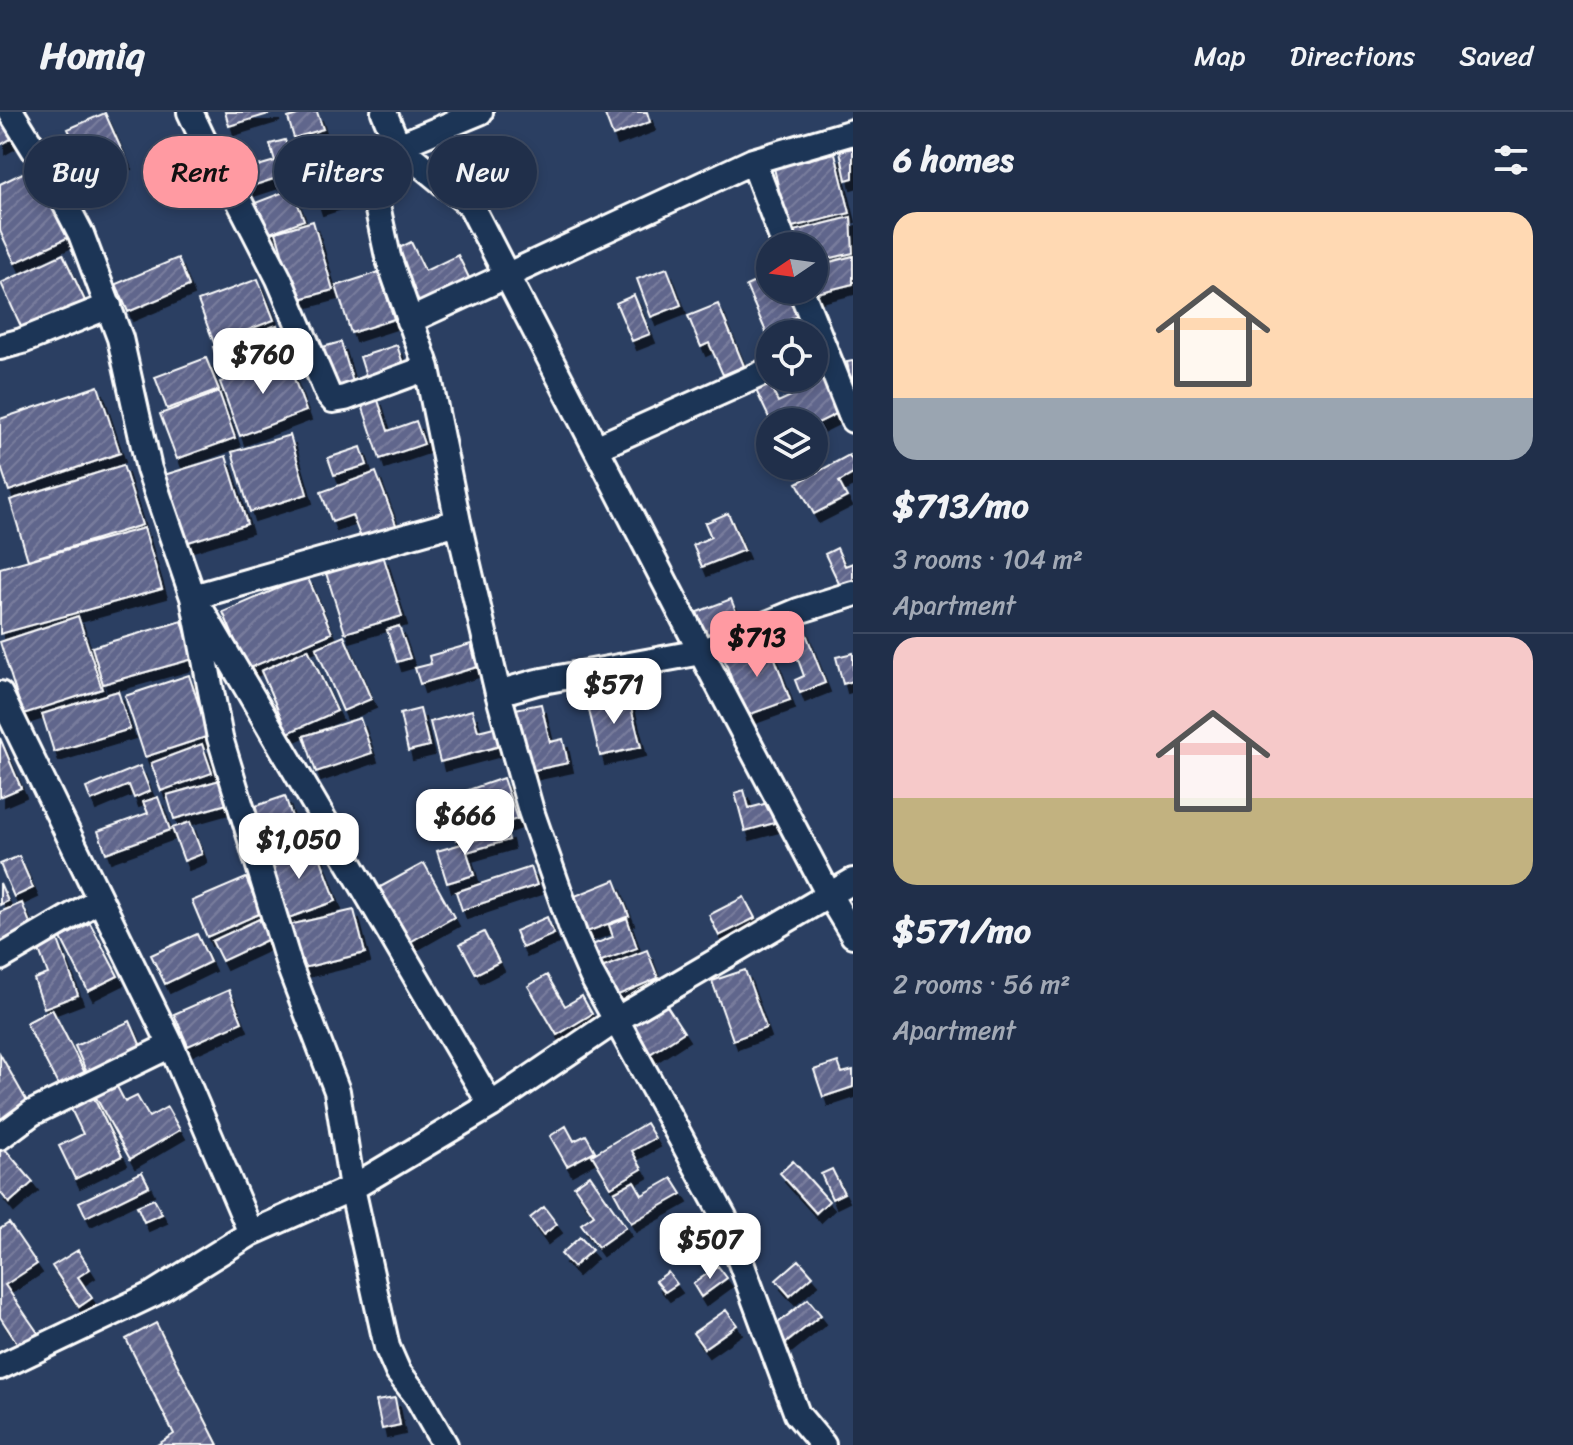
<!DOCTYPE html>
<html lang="en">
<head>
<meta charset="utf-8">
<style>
  body { margin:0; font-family:Sriracha,sans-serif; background:#2d3b54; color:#f1f3f6; height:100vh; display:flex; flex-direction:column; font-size:30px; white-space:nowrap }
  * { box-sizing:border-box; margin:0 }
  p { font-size:26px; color:#a2a9b5 }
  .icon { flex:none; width:44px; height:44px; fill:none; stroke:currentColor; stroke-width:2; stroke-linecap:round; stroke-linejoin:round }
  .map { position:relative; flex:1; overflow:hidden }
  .panel { display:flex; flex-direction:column; background:#202f4a; width:720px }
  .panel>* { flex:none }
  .hud { position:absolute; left:24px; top:24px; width:708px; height:72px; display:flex; gap:16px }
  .needle { width:52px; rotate:257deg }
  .fabs { position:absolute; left:756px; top:120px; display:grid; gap:16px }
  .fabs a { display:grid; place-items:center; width:72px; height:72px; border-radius:50%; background:#202f4a; box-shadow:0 4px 12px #0003,0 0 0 2px #3d4a62; font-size:40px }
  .price { position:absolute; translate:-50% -68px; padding:0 18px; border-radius:16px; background:#fff; color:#222; font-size:26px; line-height:52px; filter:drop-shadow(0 2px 4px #0008) }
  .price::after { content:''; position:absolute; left:50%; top:48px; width:24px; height:18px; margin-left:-12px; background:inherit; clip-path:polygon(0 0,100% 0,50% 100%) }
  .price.active { background:#ff9aa2; color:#111 }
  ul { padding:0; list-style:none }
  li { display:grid; align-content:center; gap:16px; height:424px; padding:0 40px }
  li+li { border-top:2px solid #3d4a62 }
  li span { display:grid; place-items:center; height:248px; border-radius:24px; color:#555 }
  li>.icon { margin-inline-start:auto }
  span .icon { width:144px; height:144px; fill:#fffc; stroke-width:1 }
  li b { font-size:34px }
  h2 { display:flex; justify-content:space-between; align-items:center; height:96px; padding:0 40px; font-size:34px }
  .tag { padding:0 28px; border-radius:36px; background:#202f4a; box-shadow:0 4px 12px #0003,0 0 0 2px #3d4a62; font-size:28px; line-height:72px }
  .tag.active { background:#ff9aa2; color:#111 }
  header { display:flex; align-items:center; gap:48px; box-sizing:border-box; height:112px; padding:0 40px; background:#202f4a; border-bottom:2px solid #3d4a62 }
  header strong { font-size:38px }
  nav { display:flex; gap:44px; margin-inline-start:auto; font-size:28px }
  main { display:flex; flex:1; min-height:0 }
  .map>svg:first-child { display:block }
  .building { fill:url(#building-hatch); stroke:#fff; stroke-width:2; filter:url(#shadow) }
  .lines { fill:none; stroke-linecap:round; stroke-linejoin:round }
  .street-casing { stroke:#fff; stroke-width:30 }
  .street { stroke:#1d3557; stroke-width:24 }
</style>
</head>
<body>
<header>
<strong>Homiq</strong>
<nav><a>Map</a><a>Directions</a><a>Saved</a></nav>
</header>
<main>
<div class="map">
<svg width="853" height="1333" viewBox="0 0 853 1333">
  <defs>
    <pattern id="building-hatch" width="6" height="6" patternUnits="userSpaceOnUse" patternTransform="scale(2)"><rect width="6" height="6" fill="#61668c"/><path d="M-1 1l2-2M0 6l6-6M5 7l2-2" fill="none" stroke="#797d9d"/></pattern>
    <filter id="shadow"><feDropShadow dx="5" dy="9" stdDeviation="0" flood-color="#0009"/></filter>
  </defs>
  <rect width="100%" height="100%" fill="#2b3f62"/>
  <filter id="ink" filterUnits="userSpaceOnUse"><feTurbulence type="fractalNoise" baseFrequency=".0125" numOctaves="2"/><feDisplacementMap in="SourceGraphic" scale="16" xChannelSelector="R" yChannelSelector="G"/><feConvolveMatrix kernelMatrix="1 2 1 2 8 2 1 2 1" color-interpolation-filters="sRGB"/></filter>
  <g filter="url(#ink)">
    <path class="building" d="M0 0 14 25 0 33Z
      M225 0H275L229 14Z
      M306 0H317L323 17 294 26 288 6Z
      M604 0H647L650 10 613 24Z
      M105 1 126 48 65 76 55 53 67 47 60 30 72 25 68 17Z
      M285 28 295 60 249 75 244 58 275 49 270 32Z
      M853 36V66L846 68 840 39Z
      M359 40 371 77 318 94 306 57Z
      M835 41 850 101 788 116 774 56Z
      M39 53 73 123 15 151 0 119V72Z
      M292 77 304 108 262 124 250 93Z
      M851 105 853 141 814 150V134H793L790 120Z
      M313 109 333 178 296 188 276 120Z
      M411 130 425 159 458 143 471 170 421 196 393 139Z
      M63 142 86 191 24 221 1 171Z
      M853 144V172L809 183 808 178H814V154Z
      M178 146 189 174 128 200 116 172Z
      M667 156 681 193 651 205 637 167Z
      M379 160 394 207 351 221 336 174Z
      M770 163V178H786L797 204 784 210 789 222H770V229L746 174Z
      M258 167 274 208 214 231 198 189Z
      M634 183 650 222 632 229 616 191Z
      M718 192 744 254 723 263 709 231 701 235 688 204Z
      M277 213 287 242 222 264 213 235Z
      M341 230 354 274 331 280 319 236Z
      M397 233 403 252 366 264 360 245Z
      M286 245 306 299 240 324 220 270Z
      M206 246 219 278 167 297 155 265Z
      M814 246 840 300 814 313V310H771L754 274 767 268 778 290 800 280 793 266H814Z
      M853 249V282L847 250Z
      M98 274 120 341 9 379 0 352V307Z
      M219 280 235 326 177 347 160 302Z
      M377 285 388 319 416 309 424 332 380 347 361 290Z
      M290 323 307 382 250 400 232 340Z
      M361 335 367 353 334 363 328 346Z
      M849 343 853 350V362L839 370 847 385 814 402 797 371Z
      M226 344 247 412 182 432 161 364Z
      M123 353 142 413 28 448 10 388Z
      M376 360 396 413 361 426 352 403 332 410 321 380Z
      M728 401 744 438 702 455 693 433 711 425 705 411Z
      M144 416 162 477 0 522V456Z
      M837 436 845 454 853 451V474L842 478 825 442Z
      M383 443 402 504 345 521 326 461Z
      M307 464 332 521 247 557 223 500Z
      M731 487 740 510 706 523 697 500Z
      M78 504 102 577 23 602 0 530Z
      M182 509 193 547 103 572 92 535Z
      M399 514 410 546 397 550 387 518Z
      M803 514 825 571 800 581 795 568 804 564 788 520Z
      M344 524 371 587 343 599 316 536Z
      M769 530 790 588 745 604 724 546Z
      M471 532 477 555 420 572 415 556 431 552 429 544Z
      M308 537 337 599 288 621 261 559Z
      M853 541V569L843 572 836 545Z
      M189 563 209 624 145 645 125 584Z
      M118 579 130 617 54 640 42 602Z
      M628 584 641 635 600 644 588 594Z
      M541 592 550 630 563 627 568 651 530 659 515 597Z
      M420 597 429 634 408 639 400 602Z
      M472 598 478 619 494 615 500 634 440 650 430 610Z
      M360 606 372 641 316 660 304 624Z
      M0 626 21 676 0 685Z
      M202 632 212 661 161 679 151 651Z
      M140 654 150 679 134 686 129 673 91 689 86 676Z
      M503 666 517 707 456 728 442 687Z
      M220 668 227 692 174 707 167 683Z
      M744 678 749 696 768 691 774 711 745 719 735 681Z
      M285 684 296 717 254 730 244 698Z
      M158 685 170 718 106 741 98 719 148 701 143 690Z
      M190 710 202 742 184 749 172 716Z
      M507 719 509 728 467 740 474 763 447 771 437 739Z
      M315 731 336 789 283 808 263 749Z
      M19 744 33 776 14 785 0 752Z
      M424 751 454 805 403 834 373 779Z
      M531 755 537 773 462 798 456 780Z
      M246 766 261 801 207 825 192 789Z
      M615 768 629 804 584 821 570 786Z
      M0 771 8 789 0 793Z
      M744 785 755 806 719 824 709 803Z
      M22 791 35 824 0 838V800Z
      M354 798 365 841 299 857 289 813Z
      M547 805 554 822 522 836 515 819Z
      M627 806 637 836 596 851 589 834 613 825 609 813Z
      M259 807 269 827 222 849 212 829Z
      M90 811 118 864 88 879 61 826Z
      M484 820 499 850 476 862 460 832Z
      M197 822 210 850 165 872 151 843Z
      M58 828 78 883 44 896 34 867 48 862 38 835Z
      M647 838 658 866 611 886 599 857Z
      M745 858 766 916 733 928 712 869Z
      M547 863 565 894 582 884 592 902 557 923 528 874Z
      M229 878 242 910 188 934 174 902Z
      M665 891 684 920 642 947 623 918Z
      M52 897 85 961 59 975 26 911Z
      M130 909 142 937 87 961 75 934Z
      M0 942 29 993 0 1009Z
      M838 950 842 961 853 958V975L823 985 814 958Z
      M114 969 125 990 137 984 149 1005 167 995 180 1018 130 1047 93 980Z
      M93 984 122 1044 75 1067 59 1034 83 1022 70 995Z
      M646 1011 655 1026 632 1039 642 1057 611 1075 592 1043Z
      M566 1014 574 1029 586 1023 595 1039 567 1054 550 1024Z
      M4 1036 33 1070 9 1091 0 1080V1040Z
      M793 1049 829 1089 816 1101 780 1061Z
      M832 1057 844 1081 832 1087 821 1062Z
      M142 1060 149 1074 86 1105 79 1090Z
      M590 1063 626 1115 598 1135 581 1112 594 1103 574 1074Z
      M672 1066 682 1082 631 1111 614 1080 634 1069 642 1083Z
      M154 1087 162 1102 144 1110 137 1094Z
      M544 1095 557 1112 543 1123 530 1106Z
      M697 1108 707 1123 688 1135 678 1119Z
      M9 1111 37 1152 5 1173 38 1221 19 1234 0 1205V1117Z
      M580 1125 592 1138 573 1155 561 1142Z
      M78 1138 90 1157 78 1165 92 1186 79 1195 52 1154Z
      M799 1148 813 1164 790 1184 776 1168Z
      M718 1154 727 1166 701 1185 693 1172Z
      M668 1160 677 1172 665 1180 656 1169Z
      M808 1187 821 1203 786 1231 773 1215Z
      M726 1198 737 1213 704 1236 693 1221Z
      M156 1211 218 1333H157L174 1322 126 1227Z
      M395 1286 400 1313 382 1317 376 1289Z"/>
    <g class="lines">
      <g class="street-casing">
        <path id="street" d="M11 0 53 68 81 122 120 226 149 357 193 485 220 626 290 856 337 979 352 1076 387 1235 398 1260 417 1284 445 1333
          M190 0 208 38 234 79 279 167 328 282 333 288 345 286 427 256
          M384 0 398 34 471 94 701 540 829 783 853 823
          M480 0 398 34 384 48 373 75 388 145 427 256 458 410 498 581 531 699 575 825 592 864 724 1105 797 1302 823 1333
          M753 49 785 134
          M801 178 853 308
          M409 209 753 49 853 20
          M0 235 22 229 109 194
          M598 335 770 258
          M193 485 458 410
          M203 501 491 993
          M498 581 537 570 701 540 798 499 853 482
          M0 582 171 933 251 1121
          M0 846 99 788
          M0 1025 32 1001 171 933
          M0 1255 153 1182 251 1121 352 1076 491 993 616 908 853 769"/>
      </g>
      <use href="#street" class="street"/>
    </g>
  </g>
</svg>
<div class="fabs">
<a><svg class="needle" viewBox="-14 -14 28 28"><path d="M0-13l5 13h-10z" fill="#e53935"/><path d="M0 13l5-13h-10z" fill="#a2a9b5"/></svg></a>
<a><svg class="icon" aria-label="locate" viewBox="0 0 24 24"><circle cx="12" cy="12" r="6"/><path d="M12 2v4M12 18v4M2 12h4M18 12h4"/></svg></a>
<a><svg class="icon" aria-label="layers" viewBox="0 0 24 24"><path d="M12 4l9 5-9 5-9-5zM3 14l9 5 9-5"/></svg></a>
</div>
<b class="price" style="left:263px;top:284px">$760</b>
<b class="price active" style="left:757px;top:567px">$713</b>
<b class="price" style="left:614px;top:614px">$571</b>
<b class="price" style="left:465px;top:745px">$666</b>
<b class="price" style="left:299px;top:769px">$1,050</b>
<b class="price" style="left:710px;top:1169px">$507</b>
<div class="hud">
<a class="tag">Buy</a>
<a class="tag active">Rent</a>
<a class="tag">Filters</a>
<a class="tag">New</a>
</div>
</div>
<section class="panel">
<h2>6 homes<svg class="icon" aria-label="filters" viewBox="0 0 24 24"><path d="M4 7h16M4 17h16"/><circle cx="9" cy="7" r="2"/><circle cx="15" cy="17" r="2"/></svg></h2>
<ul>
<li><span style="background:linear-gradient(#ffd9b3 75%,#9aa5b1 0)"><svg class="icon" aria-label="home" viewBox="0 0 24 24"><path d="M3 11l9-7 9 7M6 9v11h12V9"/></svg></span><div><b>$713/mo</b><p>3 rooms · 104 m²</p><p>Apartment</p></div></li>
<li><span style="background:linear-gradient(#f6c9c9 65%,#c2b280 0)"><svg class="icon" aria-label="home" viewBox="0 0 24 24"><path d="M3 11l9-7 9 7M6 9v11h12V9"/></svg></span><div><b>$571/mo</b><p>2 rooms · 56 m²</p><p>Apartment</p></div></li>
</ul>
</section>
</main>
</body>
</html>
